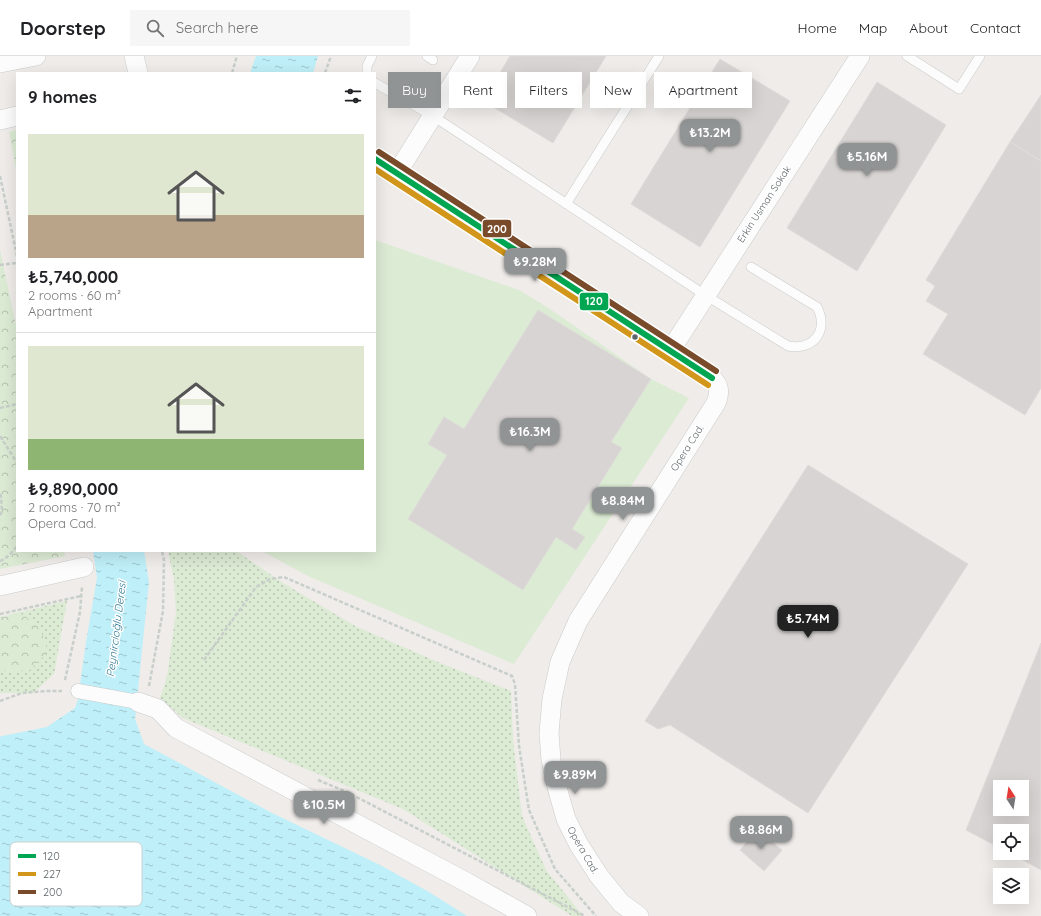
<!DOCTYPE html>
<html lang="en">
<head>
<meta charset="utf-8">
<style>
  body { margin:0; font-family:Quicksand,sans-serif; background:#f6f6f6; color:#202124; height:100vh; display:flex; flex-direction:column; font-size:15px; white-space:nowrap }
  * { box-sizing:border-box; margin:0 }
  p { font-size:13px; color:#757577 }
  .icon { flex:none; width:22px; height:22px; fill:none; stroke:currentColor; stroke-width:2; stroke-linecap:round; stroke-linejoin:round }
  .map { position:relative; flex:1; overflow:hidden }
  .side { position:absolute; left:16px; top:16px; width:360px; height:480px; display:flex; flex-direction:column; background:#fff; border-radius:0px; box-shadow:0 4px 16px #0002 }
  .side>* { flex:none }
  .guide { position:absolute; left:388px; top:16px; width:380px; height:36px; display:flex; gap:8px }
  .needle { width:26px; rotate:348deg }
  .tools { position:absolute; left:993px; top:724px; display:grid; gap:8px }
  .tools a { display:grid; place-items:center; width:36px; height:36px; border-radius:0px; background:#fff; box-shadow:0 4px 16px #0002; font-size:20px }
  .price { position:absolute; translate:-50% -34px; padding:0 9px; border-radius:8px; background:#919495; color:#fff; font-size:13px; line-height:26px; filter:drop-shadow(0 1px 2px #0008) }
  .price::after { content:''; position:absolute; left:50%; top:24px; width:12px; height:9px; margin-left:-6px; background:inherit; clip-path:polygon(0 0,100% 0,50% 100%) }
  .price.current { background:#222; color:#fff }
  ul { padding:0; list-style:none }
  li { display:grid; align-content:center; gap:8px; height:212px; padding:0 12px }
  li+li { border-top:1px solid #e0e0e0 }
  li span { display:grid; place-items:center; height:124px; border-radius:0px; color:#555 }
  li>.icon { margin-inline-start:auto }
  span .icon { width:72px; height:72px; fill:#fffc; stroke-width:1 }
  li b { font-size:17px }
  h2 { display:flex; justify-content:space-between; align-items:center; height:48px; padding:0 12px; font-size:17px }
  .tag { padding:0 14px; border-radius:0px; background:#fff; box-shadow:0 4px 16px #0002; font-size:14px; line-height:36px }
  .tag.current { background:#919495; color:#fff }
  header { display:flex; align-items:center; gap:24px; box-sizing:border-box; height:56px; padding:0 20px; background:#fff; border-bottom:1px solid #e0e0e0 }
  header strong { font-size:19px }
  nav { display:flex; gap:22px; margin-inline-start:auto; font-size:14px }
  .search { width:280px; height:36px; background:#f6f6f6; display:flex; align-items:center; gap:10px; box-sizing:border-box; padding:0 14px; border-radius:0px; color:#757577; font-size:15px }
  .map>svg:first-child { display:block }
  .grass { fill:url(#grass-dots) }
  .park { fill:url(#park-crowns) }
  .pitch { fill:#dcebd4 }
  .water { fill:url(#water-ripples) }
  .building { fill:#d7d4d3; stroke:#dedcd8; fill-rule:evenodd }
  .lines { fill:none; stroke-linecap:round; stroke-linejoin:round }
  .service-casing { stroke:#cacbca; stroke-width:10 }
  .pedestrian-casing { stroke:#cacbca; stroke-width:15 }
  .minor-casing { stroke:#cacbca; stroke-width:20 }
  .path { stroke:#c8cfca; stroke-width:2.5; stroke-dasharray:4 2; stroke-linecap:butt }
  .service { stroke:#fdfcfc; stroke-width:9 }
  .pedestrian { stroke:#fdfcfc; stroke-width:14 }
  .minor { stroke:#fdfcfc; stroke-width:19 }
  .bus-1-casing { stroke:#fff; stroke-width:9 }
  .bus-2-casing { stroke:#fff; stroke-width:9 }
  .bus-3-casing { stroke:#fff; stroke-width:9 }
  .bus-1 { stroke:#00a651; stroke-width:6 }
  .bus-2 { stroke:#d1961a; stroke-width:6 }
  .bus-3 { stroke:#7a4b2a; stroke-width:6 }
  .bus-dot { fill:#5e6568; stroke:#fff; stroke-width:1.5 }
  .labels { text-anchor:middle; dominant-baseline:central; stroke-width:3; stroke-linejoin:round; paint-order:stroke }
  .street-label { font-size:10px; fill:#5e6568; stroke:#fff }
  .water-label { font-size:11px; font-style:italic; fill:#337b94; stroke:#fff }
  .key { fill:#fff; stroke:#cfd1d2; stroke-width:1 }
  .key-label { font-size:11px; fill:#5e6568 }
  .line-badge { stroke:#fff; stroke-width:1.5 }
  .badge-label { font-size:11px; text-anchor:middle; font-weight:bold; fill:#fff }
</style>
</head>
<body>
<header>
<strong>Doorstep</strong>
<div class="search"><svg class="icon" aria-label="search" viewBox="0 0 24 24"><circle cx="10" cy="10" r="6"/><path d="M15 15l6 6"/></svg>Search here</div>
<nav><a>Home</a><a>Map</a><a>About</a><a>Contact</a></nav>
</header>
<div class="map">
<svg width="1041" height="860" viewBox="0 0 1041 860">
  <defs>
    <pattern id="grass-dots" width="8" height="8" patternUnits="userSpaceOnUse"><rect width="8" height="8" fill="#dcebd4"/><path d="M2 2h.1M6 6h.1" fill="none" stroke="#b6c2b0" stroke-width="1.8" stroke-linecap="round"/></pattern>
    <pattern id="park-crowns" width="20" height="18" patternUnits="userSpaceOnUse"><rect width="20" height="18" fill="#dcebd4"/><path d="M2 6a3 3 0 1 1 6 0M12 15a3 3 0 1 1 6 0" fill="none" stroke="#b6c2b0"/></pattern>
    <pattern id="water-ripples" width="26" height="14" patternUnits="userSpaceOnUse"><rect width="26" height="14" fill="#bfeff8"/><path d="M2 4q2-2 4 0t4 0M15 11q2-2 4 0t4 0" fill="none" stroke="#9ec5cd"/></pattern>
  </defs>
  <rect width="100%" height="100%" fill="#efece9"/>
  <path class="grass" d="M168 495H236L283 527 355 570 440 607 511 635 513 685 522 760 546 814 583 860H572L403 753 183 662 160 642 167 621 176 556 174 524Z
    M67 545 54 618 33 637H0V615L30 614 6 560 0 563V561Z"/>
  <path class="park" d="M17 74V117L9 76Z
    M0 194 17 274V495H64L65 500 0 513Z
    M19 556 40 572 48 596 30 614 0 615V563L6 560Z"/>
  <path class="pitch" d="M375 184 519 234 547 251 651 323 689 342 514 608 308 520 262 495H375Z"/>
  <path class="water" d="M256 0H318L313 17H250Z
    M93 495H144L149 526 135 663 144 688 270 756 380 809 429 836 467 860H0V681L2 680 47 671 75 652 78 643 86 586 97 522Z"/>
  <path class="building" d="M510 0H606L553 87 483 45Z
    M720 3 790 45 700 191 631 148Z
    M877 26 946 69 857 215 787 172Z
    M1041 39V105L1010 86Z
    M1010 86 1041 105V332L1025 359 923 298 948 258 926 245 935 230 926 224Z
    M538 254 651 323 611 386 622 392 572 473 585 481 576 494 556 481 523 534 408 463 447 399 428 388 444 361 464 373Z
    M808 409 968 508 808 757 670 669 658 673 645 665Z
    M1041 587V814L1010 797H1022V775H1000V792L966 774ZM1000 731H1022V753H1000Z
    M757 774 782 794 764 815 740 794Z"/>
  <g class="lines">
    <g class="service-casing">
      <path id="service" d="M427 0 433 4
        M907 0 959 33 980 0
        M367 17V10L372 0
        M375 27 433 60 705 239 788 290C814 295 829 274 817 251L751 211
        M566 148 659 0"/>
    </g>
    <g class="pedestrian-casing">
      <path id="pedestrian" d="M78 635 138 646"/>
    </g>
    <g class="minor-casing">
      <path id="minor" d="M134 0 138 17
        M0 7 36 0
        M0 64 17 60
        M375 103 712 322C720 330 720 337 716 347L578 565 560 606 552 643 549 677 551 704 558 735 566 763 579 789 599 820 621 847 639 860
        M397 117 470 0
        M670 295 860 0
        M0 530 84 511
        M138 646 158 653 176 672 466 826 527 860"/>
    </g>
    <path class="path" d="M232 17 237 0
      M325 17 331 0
      M0 120 17 200
      M0 209 17 207
      M0 352 17 348
      M0 380 17 407
      M0 438 1 440 2 455 0 460
      M0 505C7 503 13 495 17 490
      M0 558 81 540
      M204 604 256 531 270 523 284 521 512 620 515 628 519 690 529 754 555 813 596 860
      M65 624 80 556 82 531
      M149 630 163 555 164 504 162 495
      M0 645 22 637 46 635H62
      M318 724 347 736 585 860"/>
    <use href="#service" class="service"/>
    <use href="#pedestrian" class="pedestrian"/>
    <use href="#minor" class="minor"/>
    <g class="bus-1-casing">
      <path id="bus-1" d="M375 103 712 322"/>
    </g>
    <g class="bus-2-casing">
      <path id="bus-2" d="M375 113 708 329"/>
    </g>
    <g class="bus-3-casing">
      <path id="bus-3" d="M379 96 716 315"/>
    </g>
    <use href="#bus-1" class="bus-1"/>
    <use href="#bus-2" class="bus-2"/>
    <use href="#bus-3" class="bus-3"/>
  </g>
  <circle class="bus-dot" cx="635" cy="281" r="3.5"/>
  <g class="labels">
    <g class="street-label">
      <text transform="translate(764 148) rotate(-57)">Erkin Usman Sokak</text>
      <text transform="translate(687 392) rotate(-58)">Opera Cad.</text>
      <text transform="translate(583 794) rotate(60)">Opera Cad.</text>
    </g>
    <g class="water-label">
      <text transform="translate(116 573) rotate(-83)">Peynircioğlu Deresi</text>
    </g>
  </g>
  <rect x="10" y="786" width="132" height="64" rx="6" class="key"/>
  <rect x="18" y="798" width="18" height="4" fill="#00a651"/>
  <rect x="18" y="816" width="18" height="4" fill="#d1961a"/>
  <rect x="18" y="834" width="18" height="4" fill="#7a4b2a"/>
  <g class="key-label">
    <text x="43" y="804">120</text>
    <text x="43" y="822">227</text>
    <text x="43" y="840">200</text>
  </g>
  <g class="line-badge">
    <rect x="482" y="163" width="30" height="19" rx="4" fill="#7a4b2a"/>
    <rect x="579" y="236" width="30" height="19" rx="4" fill="#00a651"/>
  </g>
  <g class="badge-label">
    <text x="497" y="177">200</text>
    <text x="594" y="249">120</text>
  </g>
</svg>
<div class="tools">
<a><svg class="needle" viewBox="-14 -14 28 28"><path d="M0-13l5 13h-10z" fill="#e53935"/><path d="M0 13l5-13h-10z" fill="#757577"/></svg></a>
<a><svg class="icon" aria-label="locate" viewBox="0 0 24 24"><circle cx="12" cy="12" r="6"/><path d="M12 2v4M12 18v4M2 12h4M18 12h4"/></svg></a>
<a><svg class="icon" aria-label="layers" viewBox="0 0 24 24"><path d="M12 4l9 5-9 5-9-5zM3 14l9 5 9-5"/></svg></a>
</div>
<b class="price" style="left:710px;top:97px">₺13.2M</b>
<b class="price" style="left:867px;top:121px">₺5.16M</b>
<b class="price" style="left:535px;top:226px">₺9.28M</b>
<b class="price" style="left:530px;top:396px">₺16.3M</b>
<b class="price" style="left:623px;top:465px">₺8.84M</b>
<b class="price current" style="left:808px;top:583px">₺5.74M</b>
<b class="price" style="left:575px;top:739px">₺9.89M</b>
<b class="price" style="left:324px;top:769px">₺10.5M</b>
<b class="price" style="left:761px;top:794px">₺8.86M</b>
<div class="guide">
<a class="tag current">Buy</a>
<a class="tag">Rent</a>
<a class="tag">Filters</a>
<a class="tag">New</a>
<a class="tag">Apartment</a>
</div>
<section class="side">
<h2>9 homes<svg class="icon" aria-label="filters" viewBox="0 0 24 24"><path d="M4 7h16M4 17h16"/><circle cx="9" cy="7" r="2"/><circle cx="15" cy="17" r="2"/></svg></h2>
<ul>
<li><span style="background:linear-gradient(#dfe7d0 65%,#b9a48a 0)"><svg class="icon" aria-label="home" viewBox="0 0 24 24"><path d="M3 11l9-7 9 7M6 9v11h12V9"/></svg></span><div><b>₺5,740,000</b><p>2 rooms · 60 m²</p><p>Apartment</p></div></li>
<li><span style="background:linear-gradient(#dfe7d0 75%,#8fb573 0)"><svg class="icon" aria-label="home" viewBox="0 0 24 24"><path d="M3 11l9-7 9 7M6 9v11h12V9"/></svg></span><div><b>₺9,890,000</b><p>2 rooms · 70 m²</p><p>Opera Cad.</p></div></li>
</ul>
</section>
</div>
</body>
</html>
